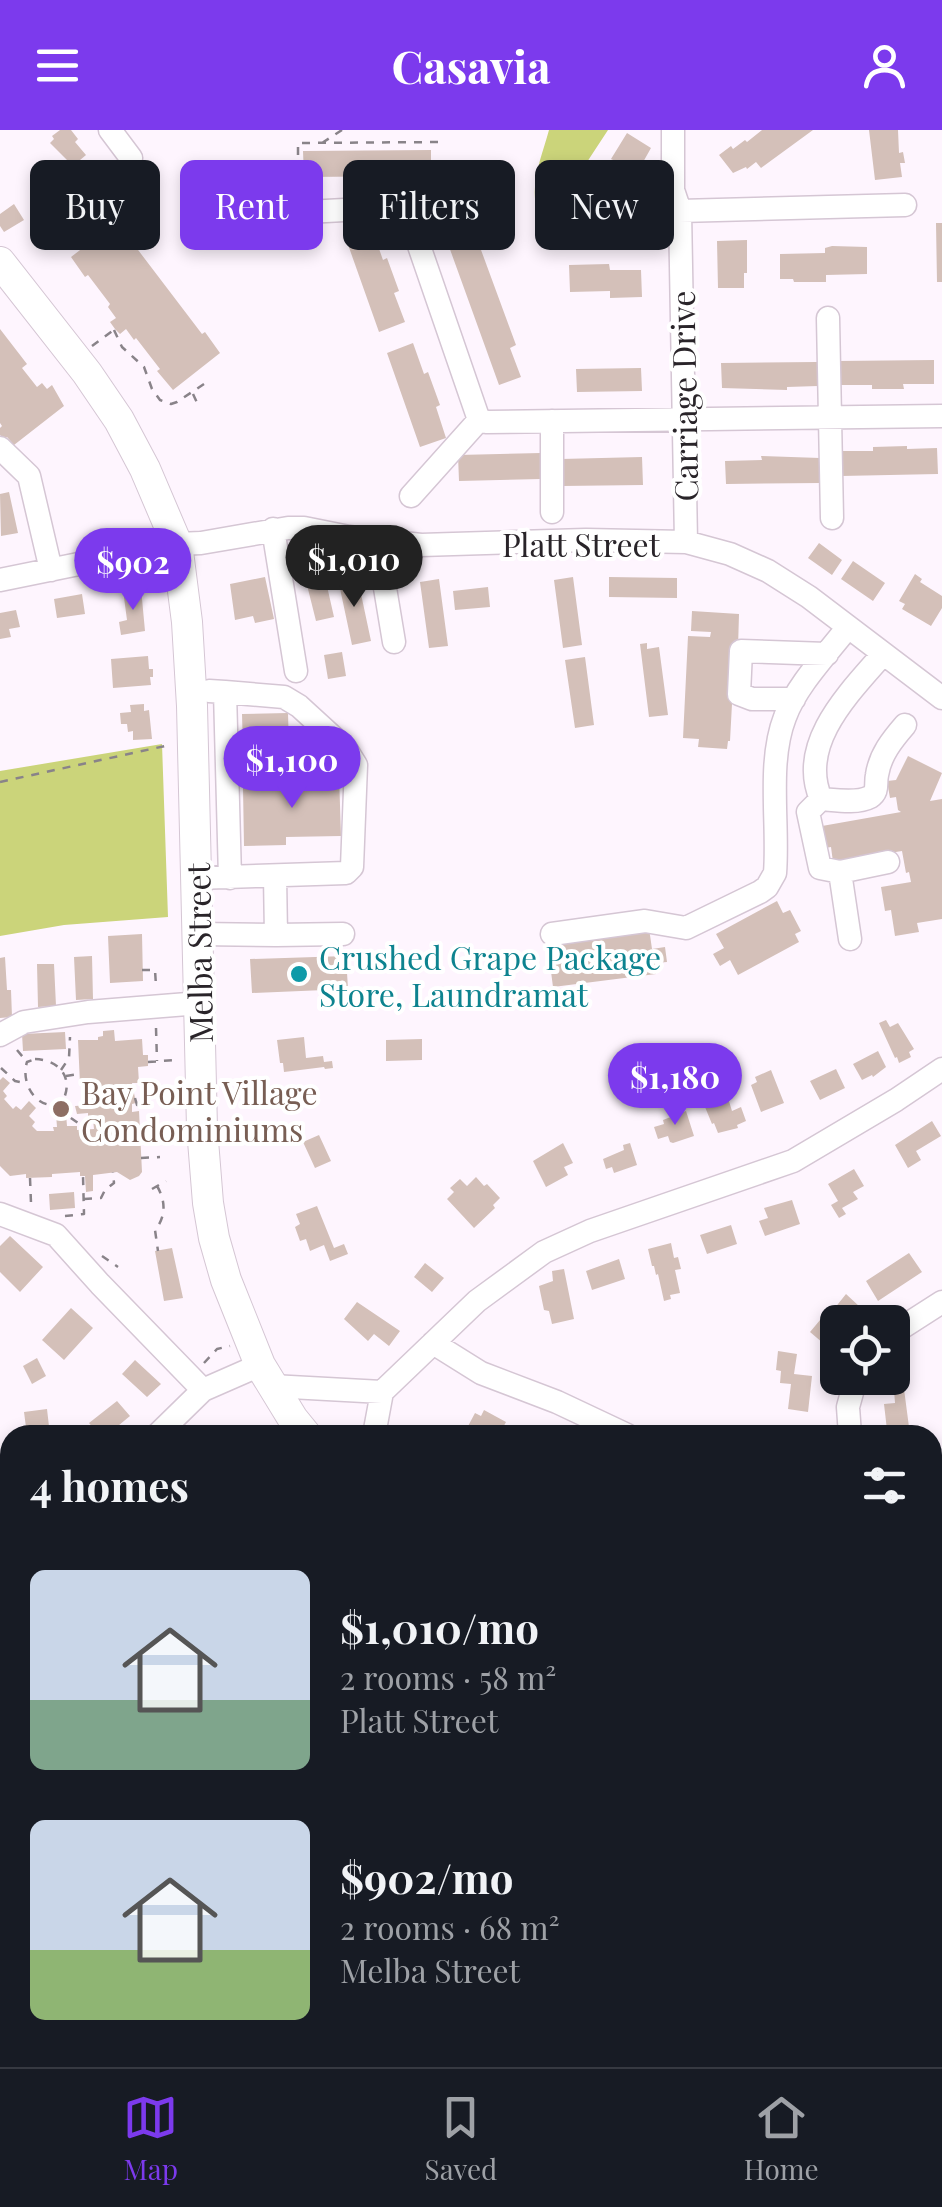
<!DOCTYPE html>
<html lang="en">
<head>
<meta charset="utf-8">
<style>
  body { margin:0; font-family:"Playfair Display",serif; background:#20242c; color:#f1f3f6; height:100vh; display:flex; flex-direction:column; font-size:38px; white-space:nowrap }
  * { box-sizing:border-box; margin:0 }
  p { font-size:32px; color:#9ea1a6 }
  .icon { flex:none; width:55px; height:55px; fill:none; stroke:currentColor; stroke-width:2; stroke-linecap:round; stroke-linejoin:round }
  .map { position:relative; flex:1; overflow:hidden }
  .drawer { position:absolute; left:0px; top:1295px; width:942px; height:642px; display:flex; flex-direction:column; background:#171b24; border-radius:30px 30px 0 0; box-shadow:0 5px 15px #0003 }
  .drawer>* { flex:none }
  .top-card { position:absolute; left:30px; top:30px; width:882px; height:90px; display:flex; gap:20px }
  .controls { position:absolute; left:820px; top:1175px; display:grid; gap:20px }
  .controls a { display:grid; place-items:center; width:90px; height:90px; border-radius:15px; background:#171b24; box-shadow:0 5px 15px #0003; font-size:50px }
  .price { position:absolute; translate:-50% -85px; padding:0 22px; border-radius:35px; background:#7c3aed; color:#fff; font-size:32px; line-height:65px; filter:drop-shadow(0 2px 5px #0008) }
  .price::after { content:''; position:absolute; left:50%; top:60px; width:30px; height:22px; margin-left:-15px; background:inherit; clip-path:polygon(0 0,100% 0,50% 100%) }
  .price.current { background:#222; color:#fff }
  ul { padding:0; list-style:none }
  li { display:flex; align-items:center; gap:30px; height:250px; padding:0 30px }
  li span { display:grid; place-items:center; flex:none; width:280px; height:200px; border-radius:15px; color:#555 }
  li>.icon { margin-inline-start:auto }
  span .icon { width:120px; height:120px; fill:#fffc; stroke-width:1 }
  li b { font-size:42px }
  h2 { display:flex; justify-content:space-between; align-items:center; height:120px; padding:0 30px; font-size:42px }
  .pill { padding:0 35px; border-radius:15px; background:#171b24; box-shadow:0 5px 15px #0003; font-size:35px; line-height:90px }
  .pill.current { background:#7c3aed; color:#fff }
  header { display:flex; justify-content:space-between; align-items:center; height:130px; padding:0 30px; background:#7c3aed; color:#fff; font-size:45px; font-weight:700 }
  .tabs { display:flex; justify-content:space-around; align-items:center; height:140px; border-top:2px solid #363941; background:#171b24; font-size:28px; color:#9ea1a6 }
  .tabs a { display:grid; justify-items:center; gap:5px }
  .tabs .current { color:#7c3aed }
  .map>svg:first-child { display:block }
  .green { fill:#cbd47a }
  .building { fill:#d4c0b9 }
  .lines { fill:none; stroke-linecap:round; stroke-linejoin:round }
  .minor-casing { stroke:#d5c6d4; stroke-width:25 }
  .major-casing { stroke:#d5c6d4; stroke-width:32 }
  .path { stroke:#898389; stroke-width:2.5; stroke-dasharray:8 8; stroke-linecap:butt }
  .minor { stroke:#fff; stroke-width:22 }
  .major { stroke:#fff; stroke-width:30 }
  .culture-dot { fill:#0f9aa8; stroke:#fff; stroke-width:4 }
  .education-dot { fill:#8d6e63; stroke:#fff; stroke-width:4 }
  .labels { text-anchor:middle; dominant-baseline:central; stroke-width:8; stroke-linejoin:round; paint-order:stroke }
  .street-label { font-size:32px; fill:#292429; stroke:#fff }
  .culture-label { font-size:32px; fill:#0d838f; stroke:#fff; text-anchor:start }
  .education-label { font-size:32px; fill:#785e54; stroke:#fff; text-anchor:start }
</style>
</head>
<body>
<header><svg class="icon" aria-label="menu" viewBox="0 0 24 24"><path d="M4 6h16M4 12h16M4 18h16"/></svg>Casavia<svg class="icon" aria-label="person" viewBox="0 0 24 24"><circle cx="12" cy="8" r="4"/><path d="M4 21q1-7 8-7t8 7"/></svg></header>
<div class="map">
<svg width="942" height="1937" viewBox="0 0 942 1937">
  <rect width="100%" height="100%" fill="#fef5fe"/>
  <path class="green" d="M549 0H608L570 58 551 100C521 73 540 33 549 0Z
    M162 614 168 787 64 795 0 806V641Z"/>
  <path class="building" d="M60 0H71L78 9 75 12 86 25 73 36 50 13 54 9 52 6Z
    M762 0H813L761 38 756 32 747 39 746 37 733 43 719 25 731 16 733 19 745 10 747 12Z
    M869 0H898L899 23 903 22 905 33H900L902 47 875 50Z
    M627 3 651 18 629 57 627 55 616 74 618 75 606 96 603 94 598 102 576 88 615 31 611 29Z
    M431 20V46L304 47 303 21Z
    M104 32 110 41 76 65 70 56Z
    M14 74 24 90 4 102 0 96V84Z
    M119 90 135 109 132 112 202 204 205 202 220 223 173 260 157 241 160 239 136 208 134 210 126 199 120 204 115 199 110 192 116 188 108 177 110 174 88 145 85 147 71 127Z
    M470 90 516 215 510 218 521 247 499 255 443 100Z
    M936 93H942V152H937Z
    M372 99 383 130 387 128 399 161 394 163 405 192 379 202 346 109Z
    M747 110V143H744V158H718L717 111Z
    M832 116 867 117V144L826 145V152H794L793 149H780V124L825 123V118Z
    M609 134 610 140H641L642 167 610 168V161L570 162 569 135Z
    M0 199 27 234 22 238 37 257 42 253 47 259 52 255 64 276 14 315 7 307 4 309 0 305V298L2 296 0 293Z
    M413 213 424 244 428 242 440 275 436 277 446 308 420 317 387 223Z
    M934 230V254H903L904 259H872V255H839L838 231Z
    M817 232 818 256 787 257V260L722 258 721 233Z
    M641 238 642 261 577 262 576 239Z
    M907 316V319L937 318 938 344 841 346V321H873V317Z
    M541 323V349L459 351 458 325Z
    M761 326 820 328 821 353 726 354 725 331 762 330Z
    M642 327 643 355 562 356 561 329Z
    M9 362 18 403 1 406 0 364Z
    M819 413 842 430 832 445 808 428Z
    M853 431 885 453 873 471 841 449Z
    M322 434 334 487 316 491 303 439Z
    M915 444 922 449 920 452 942 466V478L931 496 902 479 905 474 899 471Z
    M357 445 371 511 352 515 338 449Z
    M265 447 274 489 255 493 253 486 235 490 230 454Z
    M573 447 582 515 563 518 554 450Z
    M609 447 677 448V468L609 467Z
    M439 449 448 516 429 518 420 452Z
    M488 457 490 477 455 480 453 461Z
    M141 458 145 501 121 505 119 492 127 490 123 460Z
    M82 464 85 484 57 488 54 469Z
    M16 480 20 497 9 499 11 507 0 509V483Z
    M692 481 739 484 738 518H735L730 611H728L727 619 698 617 699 609 683 608 688 506 710 507 711 502 691 501Z
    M647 513V519L659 517 668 585 649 587 640 514Z
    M342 522 346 546 328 549 324 525Z
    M148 526 149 539H153V547H150L151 555 113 558 111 529Z
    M585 527 594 595 575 598 565 530Z
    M144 574V581L149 580 152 609 133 610V601L128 602 127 594H121L120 583 131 582 130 575Z
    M288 583 289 618 243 620 242 584Z
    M908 626 942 643 930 671 942 669V789L917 793 919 802 895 806 891 780 885 781 881 757 911 752 909 742 906 743 902 721 833 732 831 717 825 718 822 696 901 682 898 680 896 667 890 668 887 651 896 650Z
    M339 645 341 706 286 707V715L244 716 243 658 290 657V646Z
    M777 771 783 783 790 780 801 801 795 804 799 812 738 845 730 830 720 836 713 824 724 818 716 804Z
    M649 798 652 819 665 817 667 832 655 833 656 844 553 857 547 811Z
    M142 804 143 851 110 853 108 806Z
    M92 826 93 869 76 870 74 827Z
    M346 826 348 859 252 863 250 829Z
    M5 827 7 860H11L12 887 0 888V828Z
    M37 834H54L56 876 38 877Z
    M886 890 890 897 898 893 914 919 909 922 911 927 899 933 897 927 895 928 879 893Z
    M114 900 115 911 142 909 143 925H148V936L138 937 139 953H132L136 973 132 974V982L139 981 142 1042 139 1046 130 1050 117 1042 93 1045V1061L86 1062 85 1046H80V1042L52 1044V1047L26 1048V1044L10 1046 0 1036V950L3 947 10 953 3 961 7 966 4 969 13 979 16 976 21 980 29 971 36 978 29 986 35 992 32 996 37 1001H54L53 997H57L56 984H66L67 996H77V1000L94 999 93 989H88V983L77 984 75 976 89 975 88 968H93V954H80L78 910H98V907L103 906V901Z
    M65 902 66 919 23 921 22 904Z
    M304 907 306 928 323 926 324 932 332 931 333 938 325 939 324 937 284 942 283 933H280L277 910Z
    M422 909V930L386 931V910Z
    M878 921 886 937 873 947 872 945 862 950 853 934Z
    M836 939 845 958 820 970 810 951Z
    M771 940 784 973 761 982 751 955 757 952 755 947Z
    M728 968 732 981 741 977 746 991 737 995 738 998 718 1003 714 993 712 994 705 977Z
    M686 981 694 1006 673 1013 670 1012 668 1006 658 1009 654 997 664 994 663 990Z
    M932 991 941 1006 916 1021 921 1030 908 1038 895 1015Z
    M319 1005 331 1031 315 1038 303 1012Z
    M563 1013 573 1033 564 1037 568 1045 546 1057 533 1031Z
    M630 1013 637 1035 614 1043 612 1037 606 1039 603 1029 624 1020 623 1015Z
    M854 1039 864 1056 853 1062 858 1069 842 1078 846 1084 839 1088 831 1075 838 1071 828 1054Z
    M476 1047 484 1056 487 1054 500 1068 493 1075 495 1078 474 1098 447 1069 454 1062 450 1058 460 1049 467 1056Z
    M74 1062 75 1078 50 1080 49 1064Z
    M792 1070 800 1094 765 1106 759 1091 768 1088 764 1078Z
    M317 1076 334 1118 344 1114 348 1124 330 1131 324 1115 310 1121 306 1109 300 1111 295 1097 300 1094 296 1084Z
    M731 1095 737 1114 707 1124 700 1105Z
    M10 1106 43 1137 20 1162 0 1142V1116Z
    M671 1113 674 1128 678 1127 681 1139 675 1140 680 1163 670 1165 671 1169 664 1171 658 1144 656 1145 654 1136H652L648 1119Z
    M172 1118 183 1168 164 1171 155 1121Z
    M909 1123 922 1142 878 1171 866 1151Z
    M619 1129 625 1149 592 1160 586 1141Z
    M425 1133 444 1148 432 1162 414 1147Z
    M564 1139 574 1189 552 1194 549 1181 544 1180 539 1156 553 1151 552 1141Z
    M846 1164 860 1177 847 1192H838V1209L830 1219 810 1202 831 1177 834 1179Z
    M357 1172 400 1201 389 1216 374 1204 368 1211 344 1189Z
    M71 1178 93 1198 64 1230 42 1210Z
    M778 1221 797 1224 794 1244 812 1246 808 1282 788 1279 791 1254 780 1253 781 1241 776 1240Z
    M37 1228 46 1246 32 1254 23 1236Z
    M135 1230 161 1254 147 1267 122 1244Z
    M904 1259 909 1297 887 1300 884 1274 895 1273 894 1260Z
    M117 1271 130 1286 107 1305H99L89 1293Z
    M47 1279 50 1305H27L24 1282Z
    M484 1280 506 1292 499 1305H471L472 1303 466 1300 475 1283 481 1286Z
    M768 1928H797L795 1937 767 1936Z"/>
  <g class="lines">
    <g class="minor-casing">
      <path id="minor" d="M110 0 131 28
        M673 0V60L680 81 686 412
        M406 78 479 290 487 292 942 286
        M680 81 905 75
        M307 82 494 72
        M828 188 832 388
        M0 318 29 346 51 440
        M411 366 479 290
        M552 382V291
        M273 399 296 541
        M377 410 394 512
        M0 450 177 414 201 413 288 398H304L349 407 421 415 586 410 686 412 730 424 768 441 809 467 942 568
        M883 524C849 563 797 614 821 669 835 670 857 674 870 667 879 661 875 654 877 645 880 625 892 610 905 595
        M209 561 225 562 230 748
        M794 569H752L739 564 741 521 827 524
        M821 669 808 682 820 738 840 742 850 809
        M840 742 888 732
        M196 748 346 743 352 737 356 635 346 619 299 576 284 567 225 562
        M198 804 276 805 275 746
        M552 804 645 791 686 798 760 762 767 757 775 743C779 695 767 633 785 587 796 556 827 524 848 497
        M276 805 343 804
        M0 905 24 892 88 882 200 873
        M0 1084 56 1105 100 1154 203 1260
        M892 1204 942 1172
        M433 1213 481 1243 557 1272 627 1305
        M272 1256 382 1262
        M157 1305 203 1260 260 1235
        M374 1305 382 1262 477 1171 544 1122 590 1101 793 1031 896 970 942 939
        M850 1305 848 1277 856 1248
        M0 1364 10 1363
        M932 1370 942 1373
        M0 1579 10 1559
        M0 1907 10 1913
        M36 1928 53 1937
        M594 1928 634 1937"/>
    </g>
    <g class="major-casing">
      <path id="major" d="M0 132 87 243 119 290 145 339 177 414 187 492 192 576 202 998 208 1073 214 1108 226 1150 260 1235 293 1289 306 1305
        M932 1622 942 1626"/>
    </g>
    <path class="path" d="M322 13 342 0
      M298 57V13L441 12
      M114 200 122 217 144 237 152 259 160 270 171 274 177 272 204 254
      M92 216 115 199
      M193 264 199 277
      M0 652 165 616
      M142 840H155L156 856
      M156 898 157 931
      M17 920 27 932
      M35 929C62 930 75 951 61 974 37 981 20 954 27 932Z
      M148 932 175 930
      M1 938 15 951 24 953
      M61 940 69 928 70 907
      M66 946 79 944
      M135 968 137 975 163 974
      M62 975 68 986 88 1000
      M140 998 160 997
      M141 1028 160 1027
      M30 1048 31 1073
      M157 1056C166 1071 166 1087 155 1100L158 1121
      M152 1059 166 1051
      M84 1069 101 1068 105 1060 114 1053 113 1042
      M65 1086 84 1084 83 1046
      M102 1126 118 1137
      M204 1233 217 1219 230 1216"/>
    <use href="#minor" class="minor"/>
    <use href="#major" class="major"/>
  </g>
  <circle class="culture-dot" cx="299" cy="844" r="10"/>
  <circle class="education-dot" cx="61" cy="979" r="10"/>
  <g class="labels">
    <g class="street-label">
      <text transform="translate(683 266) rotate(-91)">Carriage Drive</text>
      <text x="581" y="413">Platt Street</text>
      <text transform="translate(198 823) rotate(-91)">Melba Street</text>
    </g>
    <g class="culture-label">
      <text x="319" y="826">Crushed Grape Package<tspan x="319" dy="37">Store, Laundramat</tspan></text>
    </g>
    <g class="education-label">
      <text x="81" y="961">Bay Point Village<tspan x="81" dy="37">Condominiums</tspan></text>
    </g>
  </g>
</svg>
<div class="controls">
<a><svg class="icon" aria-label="locate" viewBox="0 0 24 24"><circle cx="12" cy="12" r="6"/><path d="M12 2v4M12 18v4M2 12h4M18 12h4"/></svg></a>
</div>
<b class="price current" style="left:354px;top:480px">$1,010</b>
<b class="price" style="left:133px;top:483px">$902</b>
<b class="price" style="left:292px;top:681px">$1,100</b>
<b class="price" style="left:675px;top:998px">$1,180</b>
<div class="top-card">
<a class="pill">Buy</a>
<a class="pill current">Rent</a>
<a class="pill">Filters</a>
<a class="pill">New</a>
</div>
<section class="drawer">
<h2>4 homes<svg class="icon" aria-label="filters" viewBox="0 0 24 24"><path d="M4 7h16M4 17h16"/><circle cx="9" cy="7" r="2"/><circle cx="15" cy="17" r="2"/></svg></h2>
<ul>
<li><span style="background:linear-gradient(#c9d6e8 65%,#7fa58c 0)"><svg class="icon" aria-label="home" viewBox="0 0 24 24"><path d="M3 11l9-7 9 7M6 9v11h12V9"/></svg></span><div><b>$1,010/mo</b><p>2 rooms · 58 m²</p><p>Platt Street</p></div></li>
<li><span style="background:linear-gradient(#c9d6e8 65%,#8fb573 0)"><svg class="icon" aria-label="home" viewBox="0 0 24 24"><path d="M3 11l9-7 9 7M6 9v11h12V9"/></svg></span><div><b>$902/mo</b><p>2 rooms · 68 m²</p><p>Melba Street</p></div></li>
</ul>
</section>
</div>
<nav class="tabs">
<a class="current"><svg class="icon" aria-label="map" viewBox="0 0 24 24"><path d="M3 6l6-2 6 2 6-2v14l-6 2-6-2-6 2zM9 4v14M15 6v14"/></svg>Map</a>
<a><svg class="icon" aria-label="saved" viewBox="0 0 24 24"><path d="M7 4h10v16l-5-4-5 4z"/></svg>Saved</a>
<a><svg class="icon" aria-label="home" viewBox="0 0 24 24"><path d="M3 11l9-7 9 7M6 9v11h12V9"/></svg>Home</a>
</nav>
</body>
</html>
